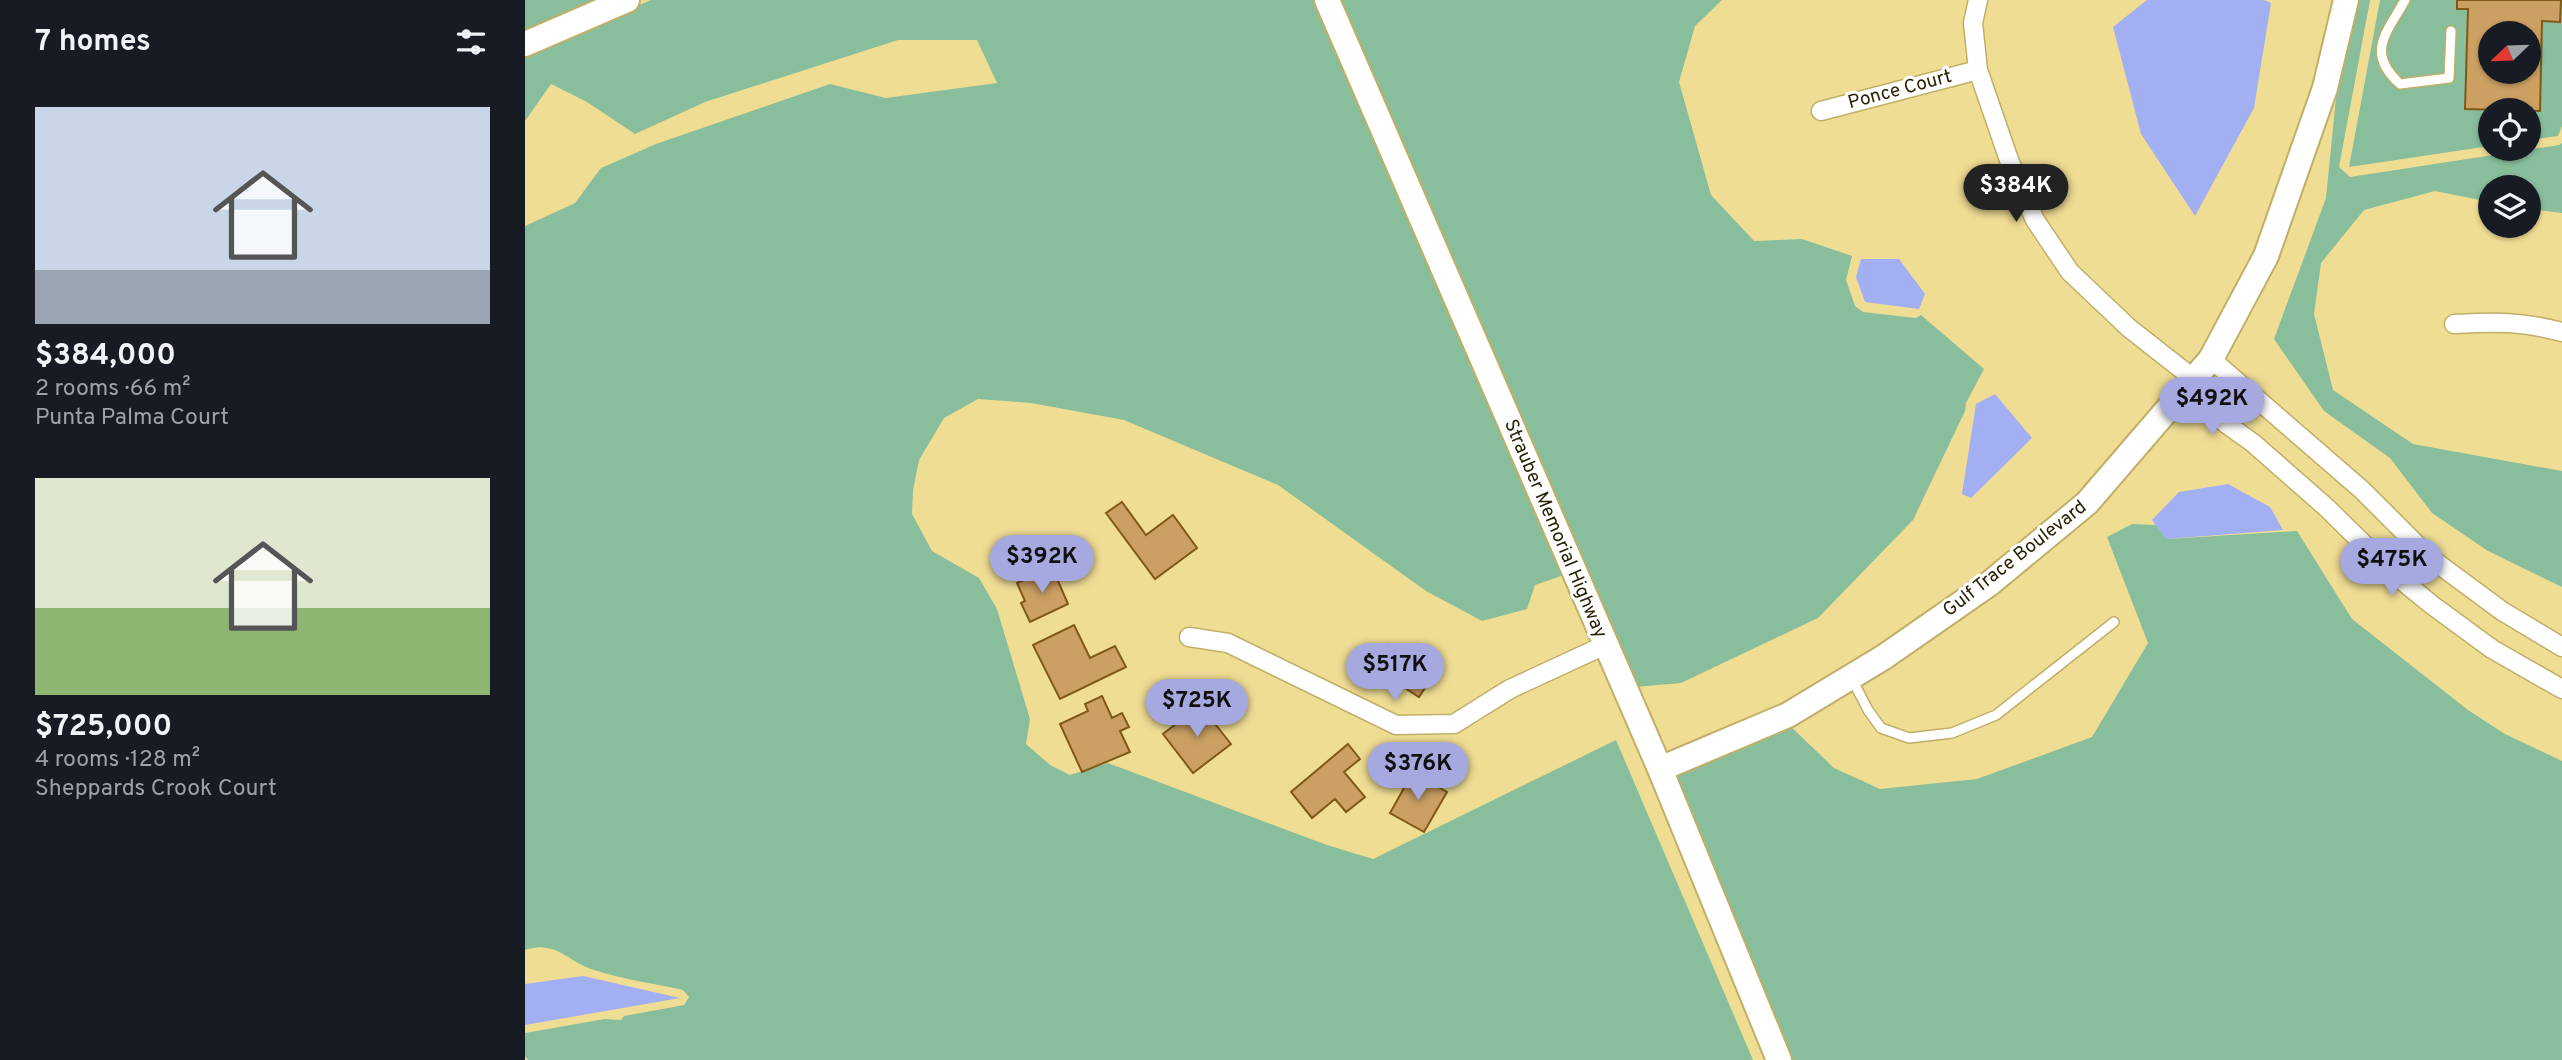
<!DOCTYPE html>
<html lang="en">
<head>
<meta charset="utf-8">
<style>
  body { margin:0; font-family:Overpass,sans-serif; background:#242831; color:#f1f3f6; height:100vh; display:flex; flex-direction:column; font-size:26px; white-space:nowrap }
  * { box-sizing:border-box; margin:0 }
  p { font-size:23px; color:#9ea1a6 }
  .icon { flex:none; width:38px; height:38px; fill:none; stroke:currentColor; stroke-width:2; stroke-linecap:round; stroke-linejoin:round }
  .map { position:relative; flex:1; overflow:hidden }
  .details { display:flex; flex-direction:column; background:#171b24; width:525px }
  .details>* { flex:none }
  .needle { width:46px; rotate:247deg }
  .fabs { position:absolute; left:1953px; top:21px; display:grid; gap:14px }
  .fabs a { display:grid; place-items:center; width:63px; height:63px; border-radius:50%; background:#171b24; box-shadow:0 2px 5px #0004; font-size:35px }
  .price { position:absolute; translate:-50% -60px; padding:0 16px; border-radius:24px; background:#a5a9e0; color:#111; font-size:23px; line-height:46px; filter:drop-shadow(0 2px 4px #0008) }
  .price::after { content:''; position:absolute; left:50%; top:42px; width:21px; height:16px; margin-left:-10px; background:inherit; clip-path:polygon(0 0,100% 0,50% 100%) }
  .price.on { background:#222; color:#fff }
  ul { padding:0; list-style:none }
  li { display:grid; align-content:center; gap:14px; height:371px; padding:0 35px }
  li span { display:grid; place-items:center; height:217px; border-radius:0px; color:#555 }
  li>.icon { margin-inline-start:auto }
  span .icon { width:126px; height:126px; fill:#fffc; stroke-width:1 }
  li b { font-size:30px }
  h2 { display:flex; justify-content:space-between; align-items:center; height:84px; padding:0 35px; font-size:30px }
  main { display:flex; flex:1; min-height:0 }
  .map>svg:first-child { display:block }
  .green { fill:#88be9b; fill-rule:evenodd }
  .water { fill:#a2aff2 }
  .building { fill:#cba062; stroke:#815917; stroke-width:2; fill-rule:evenodd }
  .lines { fill:none; stroke-linecap:round; stroke-linejoin:round }
  .lane-casing { stroke:#c1af67; stroke-width:12 }
  .street-casing { stroke:#c1af67; stroke-width:21 }
  .secondary-casing { stroke:#c1af67; stroke-width:28 }
  .lane { stroke:#fff; stroke-width:9 }
  .street { stroke:#fff; stroke-width:18 }
  .secondary { stroke:#fff; stroke-width:24 }
  .labels { text-anchor:middle; dominant-baseline:central; stroke-width:6; stroke-linejoin:round; paint-order:stroke }
  .street-label { font-size:19px; fill:#2a2204; stroke:#fefefe }
</style>
</head>
<body>
<main>
<section class="details">
<h2>7 homes<svg class="icon" aria-label="filters" viewBox="0 0 24 24"><path d="M4 7h16M4 17h16"/><circle cx="9" cy="7" r="2"/><circle cx="15" cy="17" r="2"/></svg></h2>
<ul>
<li><span style="background:linear-gradient(#c9d6e8 75%,#9aa5b1 0)"><svg class="icon" aria-label="home" viewBox="0 0 24 24"><path d="M3 11l9-7 9 7M6 9v11h12V9"/></svg></span><div><b>$384,000</b><p>2 rooms · 66 m²</p><p>Punta Palma Court</p></div></li>
<li><span style="background:linear-gradient(#dfe7d0 60%,#8fb573 0)"><svg class="icon" aria-label="home" viewBox="0 0 24 24"><path d="M3 11l9-7 9 7M6 9v11h12V9"/></svg></span><div><b>$725,000</b><p>4 rooms · 128 m²</p><p>Sheppards Crook Court</p></div></li>
</ul>
</section>
<div class="map">
<svg width="2037" height="1060" viewBox="0 0 2037 1060">
  <rect width="100%" height="100%" fill="#f0dd94"/>
  <path class="green" d="M0 0H78L0 33Z
    M126 0H790L1039 575 1010 585 1002 609 957 621 901 591 753 485 599 420 506 403 453 399 419 418 394 460 388 490 387 514 407 551 454 578 472 609 505 719 501 744 525 765 545 775 583 763 802 845 848 859 1091 740 1228 1060H3L0 1056V1033L80 1019 96 1020 99 1016 159 1005 164 997 158 990C128 983 95 979 66 969 41 960 30 940 0 950V226L50 203 76 168 131 144 305 84 361 98 472 83 452 40H373L180 102 110 134 62 102 26 84 0 121V54Z
    M813 0H1197L1170 26 1154 82 1186 195 1229 241 1277 239 1327 256 1321 280 1330 306 1338 312 1391 318 1396 315 1459 369 1441 403 1440 411 1388 520 1293 618 1156 683 1110 687Z
    M1832 0H1845L1814 167 1825 177 2034 145 2037 143V213L2004 209V187H1965V202L1910 191 1839 210 1796 263 1789 314 1808 390 1888 444 2037 471V587L1963 551 1907 513 1865 458 1799 411 1749 339 1801 198 1813 78Z
    M1855 0H2037V126L2033 136 2004 140V110H1965V146L1824 167ZM1965 33H2004V72H1965Z
    M1607 524 1631 525 1642 539 1772 531 1827 619 1943 710 1980 734 2037 761V1060H1265L1148 773 1263 724 1309 768 1355 789 1452 779 1567 737 1623 643 1582 537Z"/>
  <path class="water" d="M1622 0H1739L1746 3 1729 108 1670 216 1616 134 1588 27Z
    M1336 259H1374L1400 294 1394 309 1340 302 1331 277Z
    M1470 394 1507 438 1446 498 1437 494 1451 404Z
    M1703 484 1745 507 1758 530 1641 539 1627 520 1654 492Z
    M58 976 155 998 0 1025V984Z"/>
  <path class="building" d="M1932 0H2036L2035 22 2017 21 2015 111 1940 109 1943 9H1932ZM1965 33H2004V72H1965Z
    M597 502 621 535 648 515 672 548 630 579 581 513Z
    M527 567 543 604 505 622 496 603 500 601 492 583Z
    M549 625 565 658 590 646 601 667 535 699 508 645Z
    M863 644 909 674 894 697 848 667Z
    M577 696 587 718 597 713 604 727 595 731 605 752 557 772 535 724 563 711 560 704Z
    M675 705 706 744 668 773 638 734Z
    M823 744 835 759 819 772 840 797 821 812 810 799 787 818 766 792Z
    M888 772 922 792 899 832 865 813Z"/>
  <g class="lines">
    <g class="lane-casing">
      <path id="lane" d="M1880 0C1862 33 1840 52 1875 84L1924 78 1926 31
        M1327 679 1343 710 1356 728 1384 738 1427 733 1471 715 1589 622"/>
    </g>
    <g class="street-casing">
      <path id="street" d="M1453 0 1448 23 1453 70 1484 160 1510 220 1545 272 1604 328 1669 379
        M1296 111 1453 70
        M1929 324C1972 322 1995 321 2037 332
        M1686 359 1837 490 1904 557 1977 611 2037 647
        M1657 392 1728 443 1802 508 1869 574 1907 605 1967 649 2037 689
        M664 637 703 643 871 725 929 724 985 689 1080 645"/>
    </g>
    <g class="secondary-casing">
      <path id="secondary" d="M802 0 1135 769 1254 1060
        M0 44 102 0
        M1135 769 1263 715 1359 657 1464 584 1562 503 1686 359 1741 256 1800 88 1821 0"/>
    </g>
    <use href="#lane" class="lane"/>
    <use href="#street" class="street"/>
    <use href="#secondary" class="secondary"/>
  </g>
  <g class="labels">
    <g class="street-label">
      <text transform="translate(1375 90) rotate(-15)">Ponce Court</text>
      <text transform="translate(1030 529) rotate(67)">Strauber Memorial Highway</text>
      <text transform="translate(1490 559) rotate(-38)">Gulf Trace Boulevard</text>
    </g>
  </g>
</svg>
<div class="fabs">
<a><svg class="needle" viewBox="-14 -14 28 28"><path d="M0-13l5 13h-10z" fill="#e53935"/><path d="M0 13l5-13h-10z" fill="#9ea1a6"/></svg></a>
<a><svg class="icon" aria-label="locate" viewBox="0 0 24 24"><circle cx="12" cy="12" r="6"/><path d="M12 2v4M12 18v4M2 12h4M18 12h4"/></svg></a>
<a><svg class="icon" aria-label="layers" viewBox="0 0 24 24"><path d="M12 4l9 5-9 5-9-5zM3 14l9 5 9-5"/></svg></a>
</div>
<b class="price on" style="left:1491px;top:224px">$384K</b>
<b class="price" style="left:1687px;top:437px">$492K</b>
<b class="price" style="left:517px;top:595px">$392K</b>
<b class="price" style="left:1867px;top:598px">$475K</b>
<b class="price" style="left:870px;top:703px">$517K</b>
<b class="price" style="left:672px;top:739px">$725K</b>
<b class="price" style="left:893px;top:802px">$376K</b>
</div>
</main>
</body>
</html>
